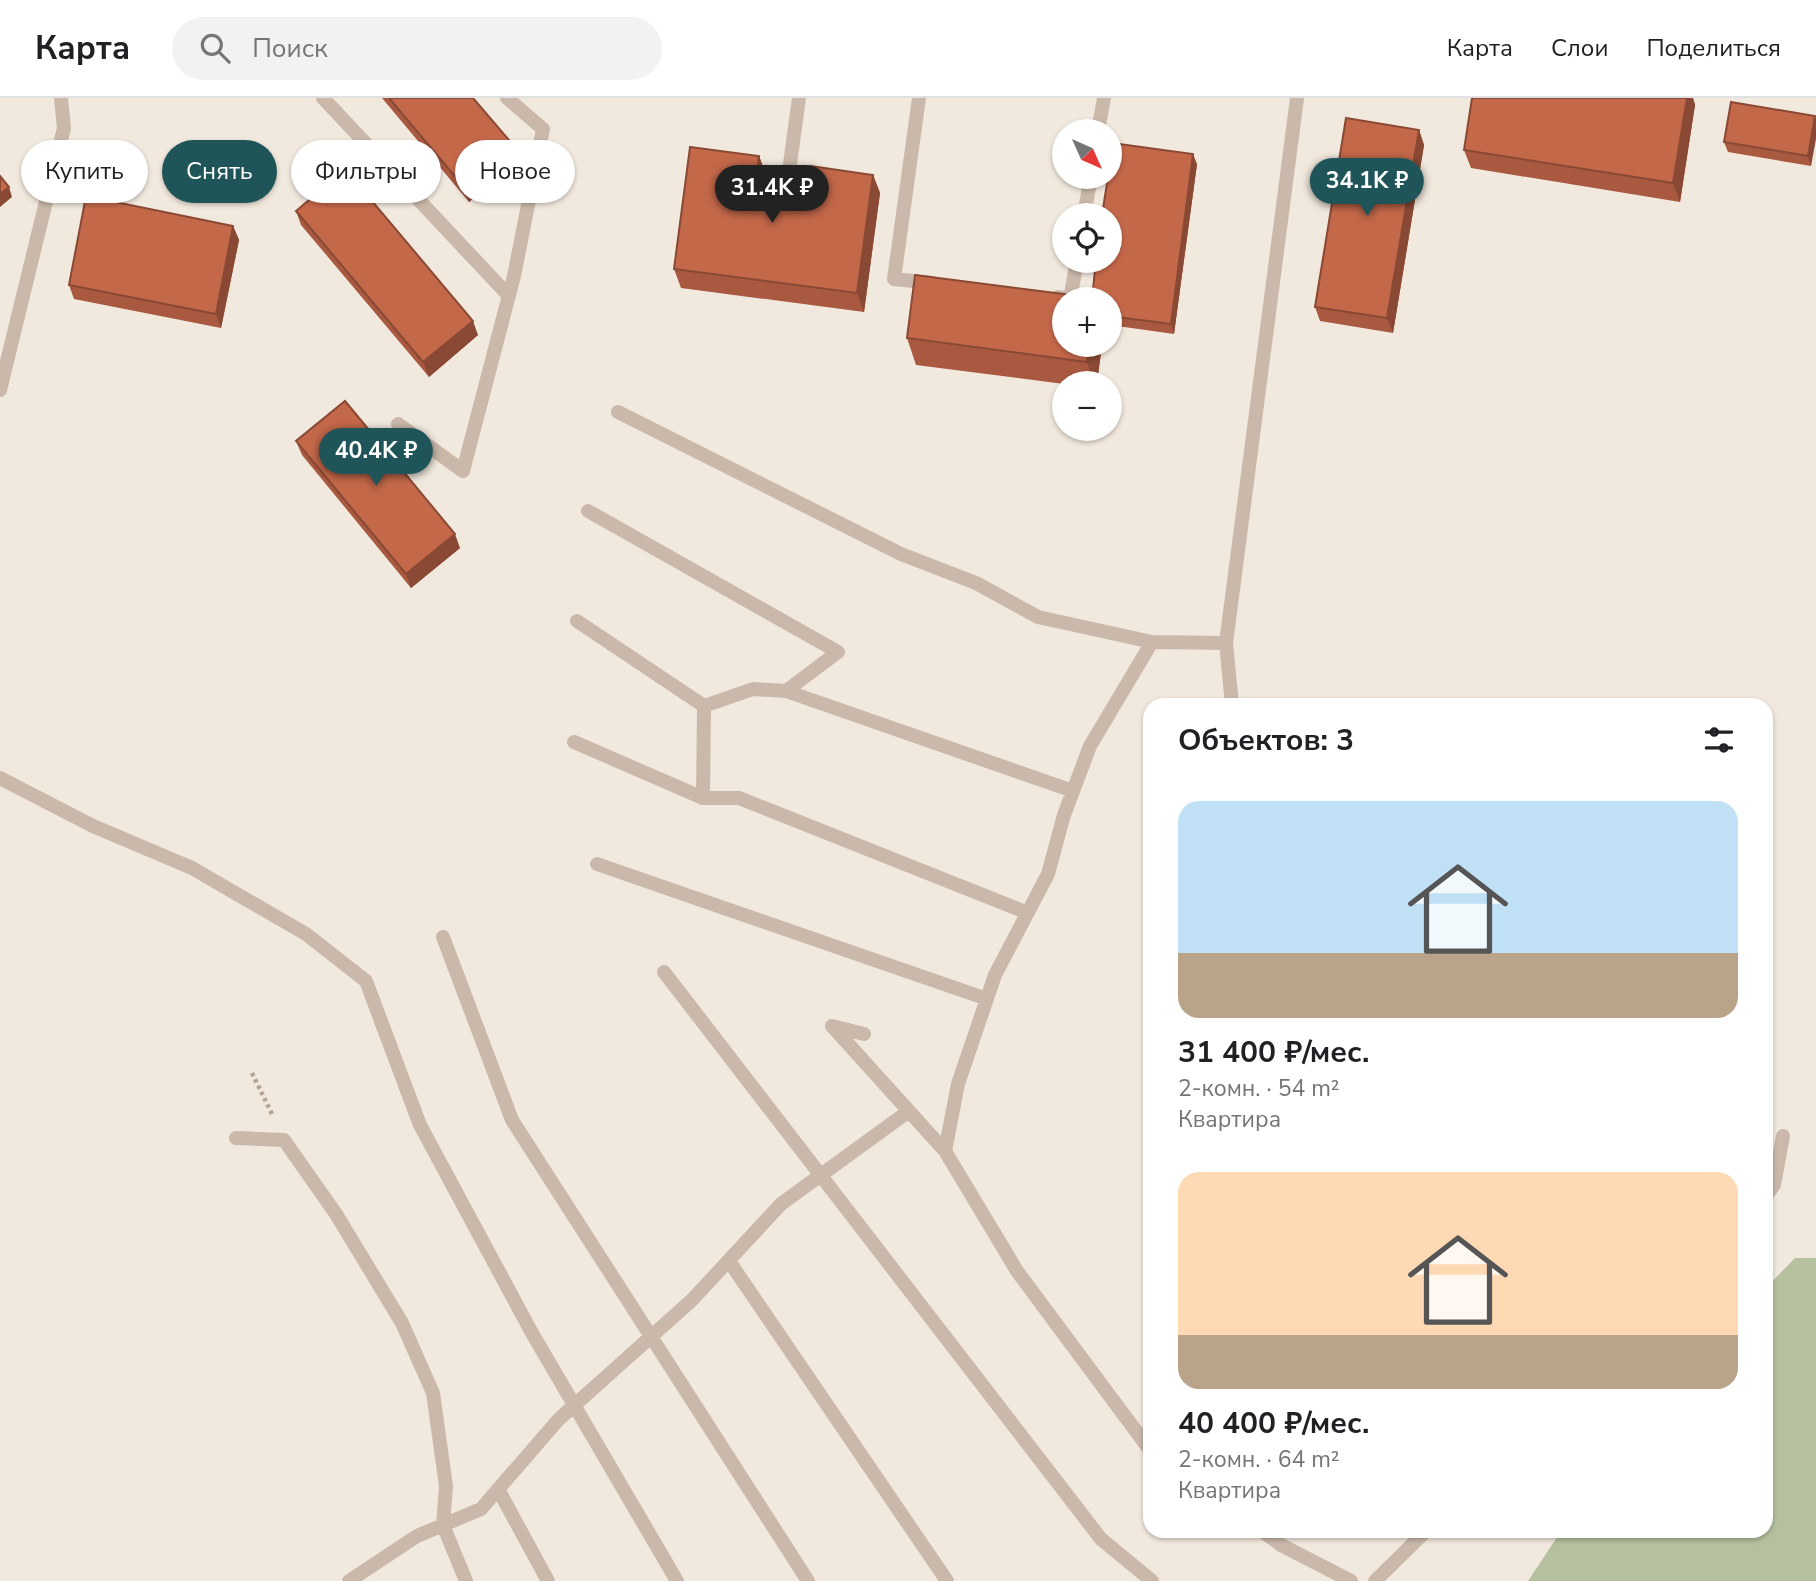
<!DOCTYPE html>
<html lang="ru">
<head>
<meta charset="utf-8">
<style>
  body { margin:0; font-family:"Nunito Sans",sans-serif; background:#f2f2f2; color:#202124; height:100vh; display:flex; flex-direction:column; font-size:26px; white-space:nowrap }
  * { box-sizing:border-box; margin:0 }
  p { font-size:23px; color:#757577 }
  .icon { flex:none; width:38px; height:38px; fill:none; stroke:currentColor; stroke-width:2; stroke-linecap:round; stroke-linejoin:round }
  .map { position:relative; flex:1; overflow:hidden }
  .drawer { position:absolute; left:1143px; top:600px; width:630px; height:840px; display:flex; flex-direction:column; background:#fff; border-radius:21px; box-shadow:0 2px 5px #0004 }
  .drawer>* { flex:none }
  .guide { position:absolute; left:21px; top:42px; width:665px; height:63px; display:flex; gap:14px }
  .needle { width:46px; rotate:135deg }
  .controls { position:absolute; left:1052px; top:21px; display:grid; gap:14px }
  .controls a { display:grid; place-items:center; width:70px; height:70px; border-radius:50%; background:#fff; box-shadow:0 2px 5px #0004; font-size:35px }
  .price { position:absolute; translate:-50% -60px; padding:0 16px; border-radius:24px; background:#1f5559; color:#fff; font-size:23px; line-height:46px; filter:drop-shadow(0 2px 4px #0008) }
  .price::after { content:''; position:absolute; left:50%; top:42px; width:21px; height:16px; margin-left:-10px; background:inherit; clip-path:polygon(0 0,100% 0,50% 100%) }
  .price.active { background:#222; color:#fff }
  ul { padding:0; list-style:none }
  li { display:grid; align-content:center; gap:14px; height:371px; padding:0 35px }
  li span { display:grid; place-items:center; height:217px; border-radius:21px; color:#555 }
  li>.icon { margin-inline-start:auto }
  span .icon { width:126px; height:126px; fill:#fffc; stroke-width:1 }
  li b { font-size:30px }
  h2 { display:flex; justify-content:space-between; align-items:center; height:84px; padding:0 35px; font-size:30px }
  .chip { padding:0 24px; border-radius:32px; background:#fff; box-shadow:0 2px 5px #0004; font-size:24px; line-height:63px }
  .chip.active { background:#1f5559; color:#fff }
  header { display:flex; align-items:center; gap:42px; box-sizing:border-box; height:98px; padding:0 35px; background:#fff; border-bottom:2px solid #e0e0e0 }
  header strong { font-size:33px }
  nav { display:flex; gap:38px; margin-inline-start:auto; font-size:24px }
  .search { width:490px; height:63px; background:#f2f2f2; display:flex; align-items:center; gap:18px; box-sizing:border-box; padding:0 24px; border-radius:38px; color:#757577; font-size:26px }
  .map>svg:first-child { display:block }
  .green { fill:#b5c19e }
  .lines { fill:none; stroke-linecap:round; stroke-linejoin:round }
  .path { stroke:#b6a394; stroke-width:4.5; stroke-dasharray:3.5 3.5; stroke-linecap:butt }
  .service { stroke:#cab9aa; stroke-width:14 }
  .wall { fill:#a95940 }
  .shaded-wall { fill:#894934 }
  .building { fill:#c4684a; stroke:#894934; stroke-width:2 }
</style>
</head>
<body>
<header>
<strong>Карта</strong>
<div class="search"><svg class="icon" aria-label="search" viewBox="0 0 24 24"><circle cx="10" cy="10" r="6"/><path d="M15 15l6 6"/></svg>Поиск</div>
<nav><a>Карта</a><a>Слои</a><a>Поделиться</a></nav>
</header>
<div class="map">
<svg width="1816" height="1483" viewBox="0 0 1816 1483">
  <rect width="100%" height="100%" fill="#f2e9de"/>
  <path class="green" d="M1795 1160H1816V1483H1528L1561 1433H1766V1190Z"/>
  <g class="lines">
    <path class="path" d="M252 975 272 1016"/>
    <path class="service" d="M323 0 509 198
      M919 0 894 181 933 185
      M1098 33 1104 0
      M785 103 799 0
      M1084 117 1091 79
      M1058 199 1070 201 1077 163
      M0 292 64 30 61 0
      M618 314 901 456 976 485 1038 519 1152 544
      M398 326 463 373 514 178 543 31 507 0
      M588 413 838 554 786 593 1073 693
      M577 523 704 608 753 591 786 593
      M1232 607 1226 545 1297 0
      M574 644 703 700 704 608
      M0 680 93 728 192 770 306 836 366 883 420 1027 532 1235 677 1483
      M703 700H739L1028 815
      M597 766 987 901
      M443 839 512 1022 808 1483
      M664 874 1101 1441 1152 1483
      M864 936 832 928 945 1053
      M236 1040 284 1042 336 1116 402 1225 433 1295 446 1388 443 1427 466 1483
      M1766 1098 1774 1087 1783 1038
      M729 1163 947 1483
      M1150 1352 1017 1173 945 1053 958 986 995 877 1048 776 1064 717 1090 648 1152 544 1226 545
      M498 1391 548 1483
      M1262 1433 1281 1447 1351 1483
      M349 1483 417 1438 481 1411 559 1321 692 1202 781 1106 909 1013
      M1375 1483 1426 1433"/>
  </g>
  <path class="wall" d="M382 0H473L514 48 519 62 469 104Z
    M1472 0H1693L1695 7 1680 104 1471 70 1464 52Z
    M1815 18 1811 68 1728 54 1724 44Z
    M1419 32 1424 47 1393 235 1320 223 1315 209Z
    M759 58 766 77 762 106 805 111 873 77 880 95 864 214 681 190 674 171Z
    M1197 66 1174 236 1110 227V201L1064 247H1102L1097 285H1064V286L916 267 907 240 1092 200Z
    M296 113 478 237 429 279 301 127Z
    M233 128 239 142 221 230 74 201 69 187Z
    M296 343 460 450 411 490 302 357Z"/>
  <path class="shaded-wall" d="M1687 0H1693L1695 7 1680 104 1673 85Z
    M1815 18 1816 21V41L1811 68 1808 58Z
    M1419 32 1424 47 1393 235 1387 220Z
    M514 48 519 62 469 104 464 89Z
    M1193 56 1197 66 1174 236 1171 226Z
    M759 58 766 77 760 124 753 105Z
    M873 77 880 95 864 214 857 195Z
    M9 89 12 99 0 109V96Z
    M233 128 239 142 221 230 216 216Z
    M473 223 478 237 429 279 423 264Z
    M1089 247H1102L1097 285H1094L1087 264Z
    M455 436 460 450 411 490 406 476Z"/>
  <path class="building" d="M389 0H473L514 48 464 89Z
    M1472 0H1687L1673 85 1464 52Z
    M1731 4 1815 18 1808 58 1724 44Z
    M1346 20 1419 32 1387 220 1315 209Z
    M1112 45 1193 56 1171 226 1110 218V201H1095L1092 200 1096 163H1110V117H1102L1108 79H1110V65Z
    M690 49 759 58 753 105 805 111 810 68 873 77 857 195 674 171Z
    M345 71 473 223 423 264 296 113Z
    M0 78 9 89 0 96Z
    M86 98 233 128 216 216 69 187Z
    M915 177 1095 200V201H1064V247H1089L1087 264 907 240Z
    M345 303 455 436 406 476 296 343Z"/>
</svg>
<div class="controls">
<a><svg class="needle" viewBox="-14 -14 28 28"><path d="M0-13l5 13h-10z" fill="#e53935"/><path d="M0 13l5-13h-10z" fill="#757577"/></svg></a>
<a><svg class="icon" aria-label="locate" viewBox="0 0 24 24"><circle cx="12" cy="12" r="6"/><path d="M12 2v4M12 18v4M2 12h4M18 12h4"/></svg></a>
<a>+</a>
<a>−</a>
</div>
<b class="price" style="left:1367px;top:120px">34.1K ₽</b>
<b class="price active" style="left:772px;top:127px">31.4K ₽</b>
<b class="price" style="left:376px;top:390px">40.4K ₽</b>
<div class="guide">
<a class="chip">Купить</a>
<a class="chip active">Снять</a>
<a class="chip">Фильтры</a>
<a class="chip">Новое</a>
</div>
<section class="drawer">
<h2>Объектов: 3<svg class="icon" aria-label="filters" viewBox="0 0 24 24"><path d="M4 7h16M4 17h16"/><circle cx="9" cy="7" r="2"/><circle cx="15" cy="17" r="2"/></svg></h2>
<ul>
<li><span style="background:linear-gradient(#bfe0f5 70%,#b9a48a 0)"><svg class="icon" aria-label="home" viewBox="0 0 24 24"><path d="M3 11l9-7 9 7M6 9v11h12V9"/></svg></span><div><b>31 400 ₽/мес.</b><p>2-комн. · 54 m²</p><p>Квартира</p></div></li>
<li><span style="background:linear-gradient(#ffd9b3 75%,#b9a48a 0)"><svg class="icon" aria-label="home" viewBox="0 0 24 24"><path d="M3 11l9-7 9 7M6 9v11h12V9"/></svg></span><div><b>40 400 ₽/мес.</b><p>2-комн. · 64 m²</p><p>Квартира</p></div></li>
</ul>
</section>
</div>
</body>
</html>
